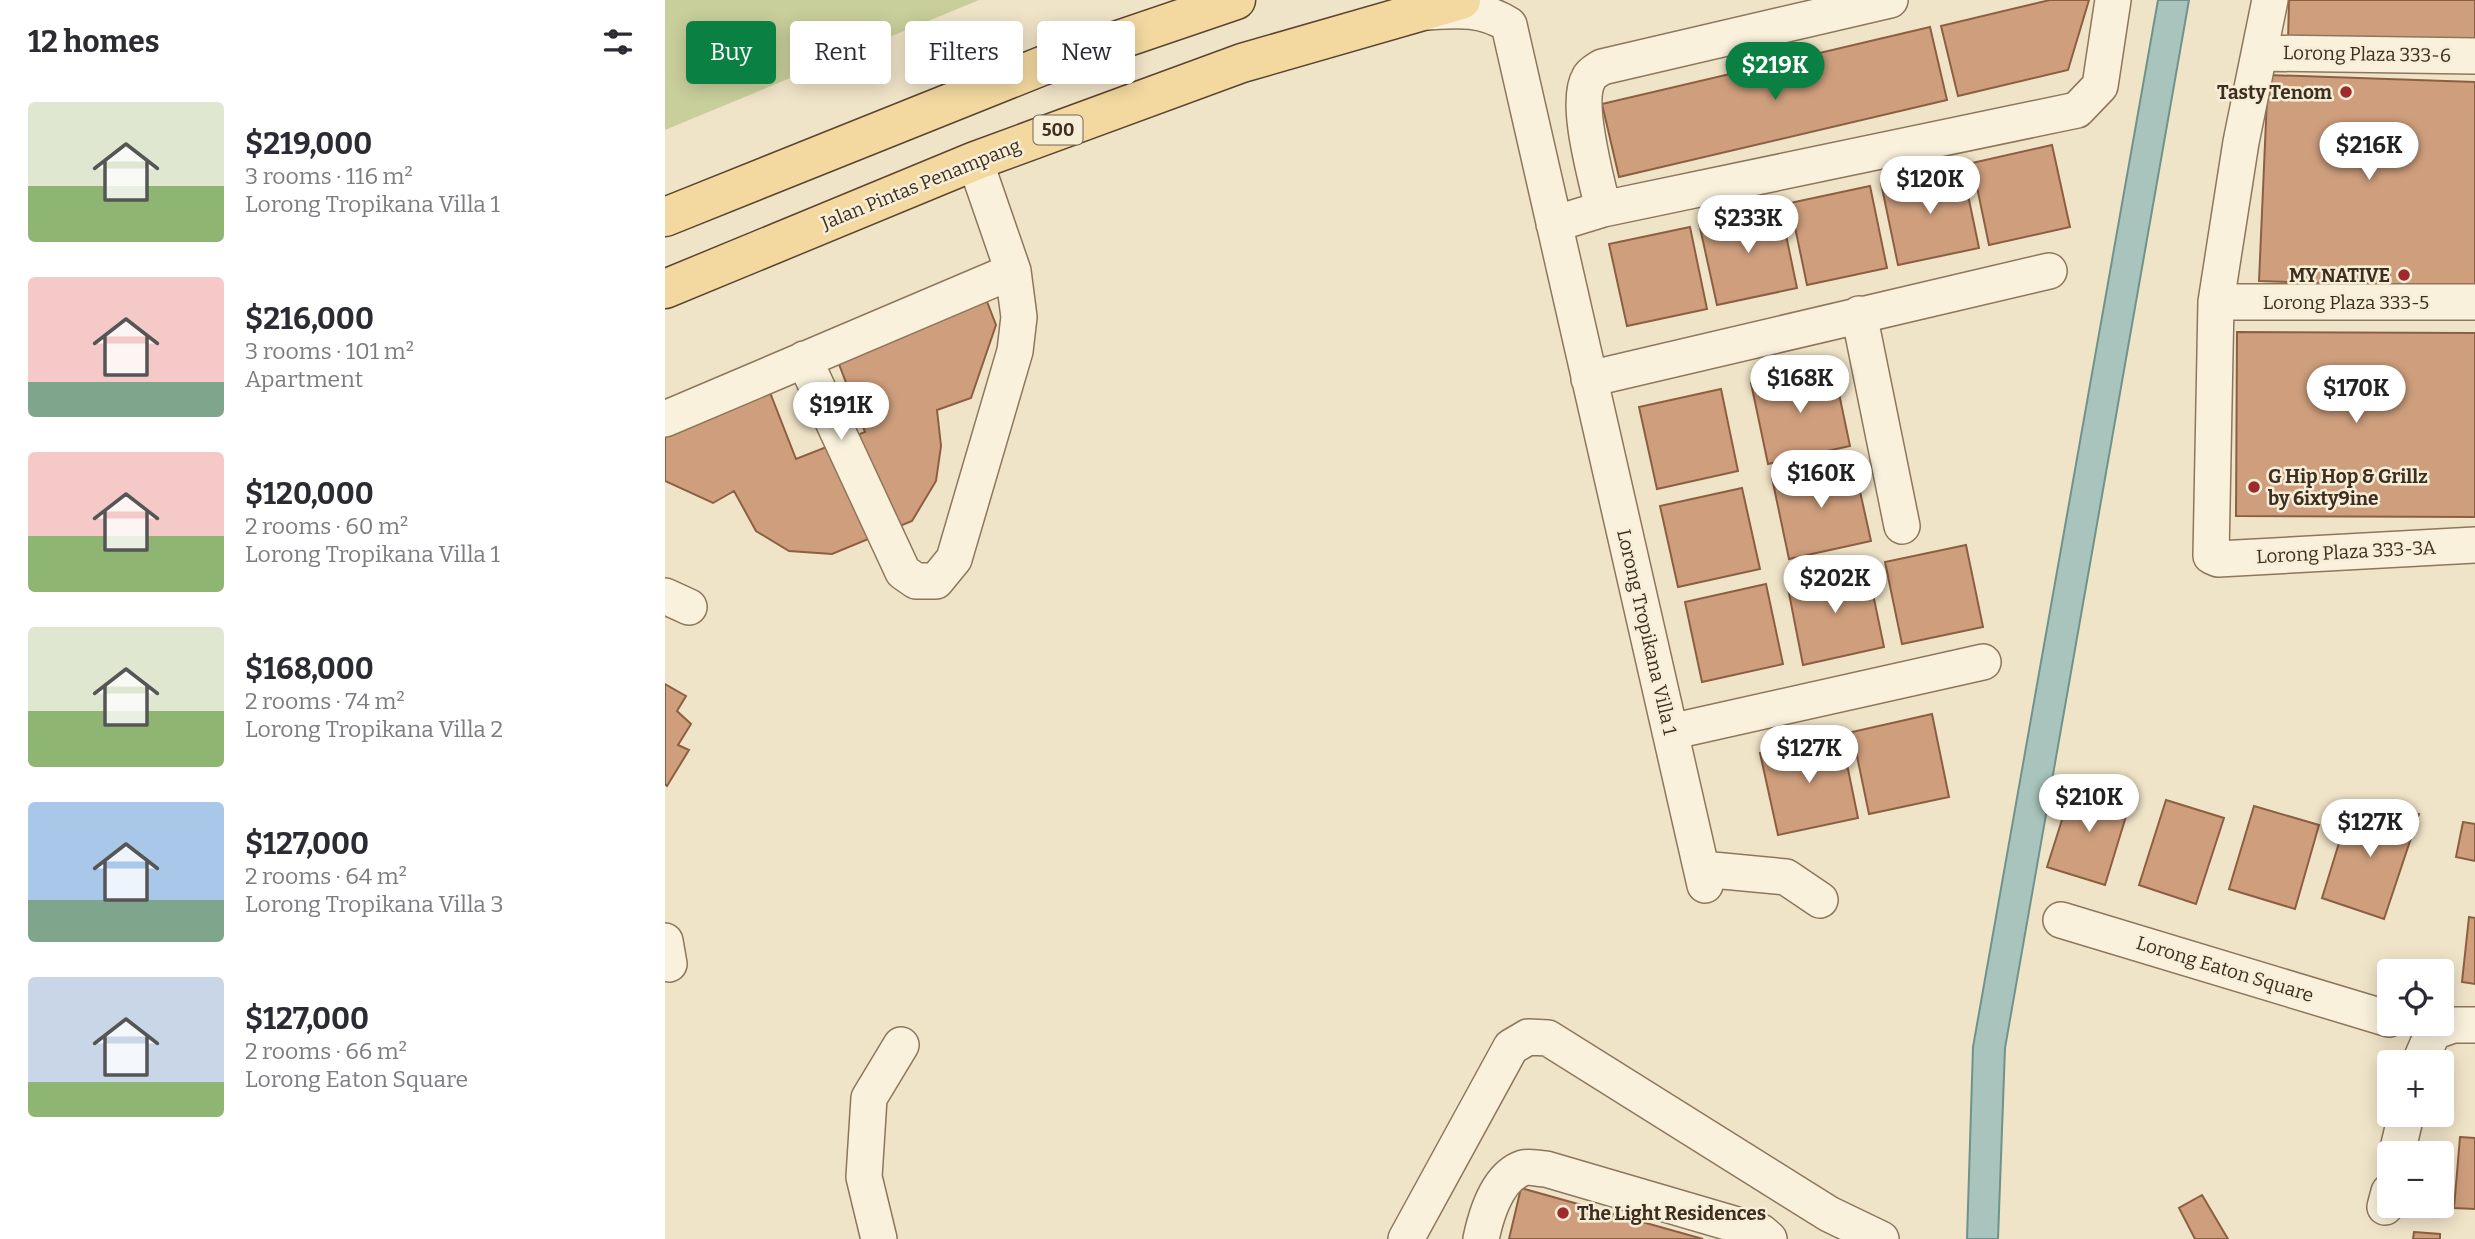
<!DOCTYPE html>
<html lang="en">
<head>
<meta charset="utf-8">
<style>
  body { margin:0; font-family:Bitter,serif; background:#f2f2f3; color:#2b2b33; height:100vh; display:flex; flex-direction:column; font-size:26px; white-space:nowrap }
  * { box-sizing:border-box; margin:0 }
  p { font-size:23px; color:#7c7c81 }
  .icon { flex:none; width:38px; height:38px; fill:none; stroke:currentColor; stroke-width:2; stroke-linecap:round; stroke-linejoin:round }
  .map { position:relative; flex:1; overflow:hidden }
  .details { display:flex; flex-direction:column; background:#fff; width:665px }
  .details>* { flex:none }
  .hud { position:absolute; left:21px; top:21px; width:665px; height:63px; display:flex; gap:14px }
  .tools { position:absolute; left:1712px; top:959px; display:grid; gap:14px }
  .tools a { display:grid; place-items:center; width:77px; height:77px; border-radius:7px; background:#fff; box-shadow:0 4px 18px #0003; font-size:35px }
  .price { position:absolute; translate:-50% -60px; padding:0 16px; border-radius:24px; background:#fff; color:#222; font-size:23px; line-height:46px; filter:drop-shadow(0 2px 4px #0008) }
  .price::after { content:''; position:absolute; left:50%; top:42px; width:21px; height:16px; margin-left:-10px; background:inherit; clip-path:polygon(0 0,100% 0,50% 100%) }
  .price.on { background:#0b8043; color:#fff }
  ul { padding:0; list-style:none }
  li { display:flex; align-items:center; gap:21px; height:175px; padding:0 28px }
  li span { display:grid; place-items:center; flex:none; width:196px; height:140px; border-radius:7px; color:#555 }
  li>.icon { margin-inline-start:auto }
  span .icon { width:84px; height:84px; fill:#fffc; stroke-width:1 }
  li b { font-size:30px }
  h2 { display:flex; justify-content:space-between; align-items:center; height:84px; padding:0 28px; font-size:30px }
  .tag { padding:0 24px; border-radius:7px; background:#fff; box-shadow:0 4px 18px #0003; font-size:24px; line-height:63px }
  .tag.on { background:#0b8043; color:#fff }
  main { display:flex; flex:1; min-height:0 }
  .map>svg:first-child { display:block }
  .green { fill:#c9cf9b }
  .water { fill:#a9c4bc; stroke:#6f938a; stroke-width:2 }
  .building { fill:#cf9f7d; stroke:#8d5f41; stroke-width:2 }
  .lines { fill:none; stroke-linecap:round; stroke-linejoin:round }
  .minor-casing { stroke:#8d765c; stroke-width:38 }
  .major-casing { stroke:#5b4430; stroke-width:41 }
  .minor { stroke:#faf1dc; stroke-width:35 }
  .major { stroke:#f3d9a0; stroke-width:38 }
  .poi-dot { fill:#9e2a2b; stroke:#f7eed8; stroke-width:2.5 }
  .labels { text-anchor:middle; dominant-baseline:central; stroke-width:5; stroke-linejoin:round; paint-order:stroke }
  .shield { fill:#f7eed8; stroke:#756857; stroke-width:2 }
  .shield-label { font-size:18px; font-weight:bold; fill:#3d2e20 }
  .street-label { font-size:19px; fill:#3d2e20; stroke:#f7eed8 }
  .poi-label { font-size:19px; font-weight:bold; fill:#3d2e20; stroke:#f7eed8; text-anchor:end }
</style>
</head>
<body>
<main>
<section class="details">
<h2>12 homes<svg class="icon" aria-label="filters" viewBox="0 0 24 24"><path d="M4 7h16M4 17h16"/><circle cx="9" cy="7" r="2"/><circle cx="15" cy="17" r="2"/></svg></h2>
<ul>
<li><span style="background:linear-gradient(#dfe7d0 60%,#8fb573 0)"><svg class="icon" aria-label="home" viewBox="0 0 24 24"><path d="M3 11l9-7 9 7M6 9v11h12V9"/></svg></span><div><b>$219,000</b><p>3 rooms · 116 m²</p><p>Lorong Tropikana Villa 1</p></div></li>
<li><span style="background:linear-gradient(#f6c9c9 75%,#7fa58c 0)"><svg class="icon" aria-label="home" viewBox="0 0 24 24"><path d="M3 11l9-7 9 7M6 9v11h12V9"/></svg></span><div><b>$216,000</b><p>3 rooms · 101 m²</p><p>Apartment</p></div></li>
<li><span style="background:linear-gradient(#f6c9c9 60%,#8fb573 0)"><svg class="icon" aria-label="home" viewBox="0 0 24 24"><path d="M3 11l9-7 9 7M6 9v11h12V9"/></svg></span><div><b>$120,000</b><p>2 rooms · 60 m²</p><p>Lorong Tropikana Villa 1</p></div></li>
<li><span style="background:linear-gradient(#dfe7d0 60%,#8fb573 0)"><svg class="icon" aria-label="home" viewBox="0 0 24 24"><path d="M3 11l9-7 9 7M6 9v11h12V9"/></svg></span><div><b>$168,000</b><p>2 rooms · 74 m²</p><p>Lorong Tropikana Villa 2</p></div></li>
<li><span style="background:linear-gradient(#a9c7e8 70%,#7fa58c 0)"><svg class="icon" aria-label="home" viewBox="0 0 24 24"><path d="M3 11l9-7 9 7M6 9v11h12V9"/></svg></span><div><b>$127,000</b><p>2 rooms · 64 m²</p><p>Lorong Tropikana Villa 3</p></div></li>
<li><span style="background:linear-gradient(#c9d6e8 75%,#8fb573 0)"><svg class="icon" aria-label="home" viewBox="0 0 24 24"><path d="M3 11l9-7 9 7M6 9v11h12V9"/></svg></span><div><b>$127,000</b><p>2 rooms · 66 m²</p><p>Lorong Eaton Square</p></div></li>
</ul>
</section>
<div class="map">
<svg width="1810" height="1239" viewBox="0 0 1810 1239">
  <rect width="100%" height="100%" fill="#f0e4c8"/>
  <path class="green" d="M0 0H314L0 130Z"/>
  <path class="water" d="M1493 0H1524L1340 1048 1333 1239H1302L1308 1047Z"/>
  <path class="building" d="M1385 0H1424L1403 70 1293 96 1276 26Z
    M1624 0H1810V47L1623 43Z
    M1265 27 1282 100 954 177 937 104Z
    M1603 75 1810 82V289L1594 281Z
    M1387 145 1405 227 1324 245 1307 163Z
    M1297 166 1314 248 1233 265 1216 183Z
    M1205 186 1222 268 1142 285 1125 203Z
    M1115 206 1132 288 1052 305 1034 223Z
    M1025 227 1042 309 962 326 944 244Z
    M321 299 331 325 306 398 272 410 276 446 271 481 247 521 167 554 124 551 91 531 69 491 48 503 0 481V432L104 390 131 459 200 432 172 359Z
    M1572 332 1810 333V517L1571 516Z
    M1168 365 1185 446 1103 464 1086 383Z
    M1056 389 1073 471 992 489 974 407Z
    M1188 460 1206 541 1124 559 1107 478Z
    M1077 488 1095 569 1013 587 995 506Z
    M1301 545 1318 627 1237 644 1220 562Z
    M1202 565 1219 647 1138 665 1122 583Z
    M1101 584 1118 664 1037 682 1020 602Z
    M0 684 21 696 12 711 26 724 13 745 24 750 2 786 0 784Z
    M1267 714 1284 797 1204 814 1187 732Z
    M1176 735 1193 818 1113 835 1095 753Z
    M1409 782 1466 800 1440 885 1382 867Z
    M1501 800 1559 818 1531 904 1474 885Z
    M1686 804 1754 814 1719 919 1657 898Z
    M1589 806 1654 825 1630 909 1564 889Z
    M1798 822 1810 824V861L1791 857Z
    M1804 917 1810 918V984L1797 982Z
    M1795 1137 1810 1138V1209L1789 1208Z
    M856 1188 1038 1239H844Z
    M1537 1195 1563 1239H1530L1514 1208Z
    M1749 1232 1775 1234V1239H1748Z"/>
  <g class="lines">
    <g class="minor-casing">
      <path id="minor" d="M1605 0 1576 142 1551 302 1546 556 1553 559 1810 545
        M764 12C794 10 818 8 844 25
        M844 25 1040 885
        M1595 53 1810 56
        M938 209C932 180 909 103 924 78 926 73 933 70 937 67L1225 0
        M889 224 938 209 1412 110 1435 86 1448 0
        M1551 302H1810
        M1194 314 1237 526
        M139 359 238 572 251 581H271L289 559 350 351 354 317 348 271 310 161
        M924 379 1384 271
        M0 419 348 271
        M0 596 24 607
        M1005 732 1318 662
        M1037 869 1121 877 1155 900
        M1396 920 1724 1019
        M0 941 4 964
        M1755 1062 1768 1032 1788 1025H1810
        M1732 1153 1741 1115
        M1720 1207 1724 1192
        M214 1239 199 1177 204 1098 236 1045
        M741 1239 846 1047 863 1037 883 1038 1164 1214 1216 1239
        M816 1239C821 1215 832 1177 858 1168 864 1166 874 1169 881 1169L1096 1232 1104 1239"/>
    </g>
    <g class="major-casing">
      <path id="major" d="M0 217 377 66 571 0
        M0 289 310 161 577 63 796 0"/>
    </g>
    <use href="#minor" class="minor"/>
    <use href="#major" class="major"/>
  </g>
  <g class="poi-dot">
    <circle cx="1681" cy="92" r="7"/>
    <circle cx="1739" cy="275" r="7"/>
    <circle cx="1589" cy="487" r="7"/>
    <circle cx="898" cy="1213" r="7"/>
  </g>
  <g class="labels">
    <rect class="shield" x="368.5" y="115.5" width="49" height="29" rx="5"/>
    <g class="shield-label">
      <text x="393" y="130">500</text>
    </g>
    <g class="street-label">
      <text transform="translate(1702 54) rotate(1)">Lorong Plaza 333-6</text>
      <text transform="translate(256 184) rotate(-22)">Jalan Pintas Penampang</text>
      <text x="1681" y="302">Lorong Plaza 333-5</text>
      <text transform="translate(1681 552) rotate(-3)">Lorong Plaza 333-3A</text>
      <text transform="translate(982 632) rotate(77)">Lorong Tropikana Villa 1</text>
      <text transform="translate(1560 969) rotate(17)">Lorong Eaton Square</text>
    </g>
    <g class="poi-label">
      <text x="1667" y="92">Tasty Tenom</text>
      <text x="1725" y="275">MY NATIVE</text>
      <text x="1603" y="476" text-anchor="start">G Hip Hop &amp; Grillz<tspan x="1603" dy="22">by 6ixty9ine</tspan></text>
      <text x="912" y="1213" text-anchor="start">The Light Residences</text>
    </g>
  </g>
</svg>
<div class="tools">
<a><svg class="icon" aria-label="locate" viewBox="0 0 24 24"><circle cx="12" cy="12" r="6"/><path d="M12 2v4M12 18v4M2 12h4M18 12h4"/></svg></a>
<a>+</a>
<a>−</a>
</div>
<b class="price on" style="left:1110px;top:102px">$219K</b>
<b class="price" style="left:1704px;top:182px">$216K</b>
<b class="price" style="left:1265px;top:216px">$120K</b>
<b class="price" style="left:1083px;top:255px">$233K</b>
<b class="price" style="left:1135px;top:415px">$168K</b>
<b class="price" style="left:1691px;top:425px">$170K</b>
<b class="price" style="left:176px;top:442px">$191K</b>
<b class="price" style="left:1156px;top:510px">$160K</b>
<b class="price" style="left:1170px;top:615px">$202K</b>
<b class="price" style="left:1144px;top:785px">$127K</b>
<b class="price" style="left:1424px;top:834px">$210K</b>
<b class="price" style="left:1705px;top:859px">$127K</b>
<div class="hud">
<a class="tag on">Buy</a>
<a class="tag">Rent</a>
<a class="tag">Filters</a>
<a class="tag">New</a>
</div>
</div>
</main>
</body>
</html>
